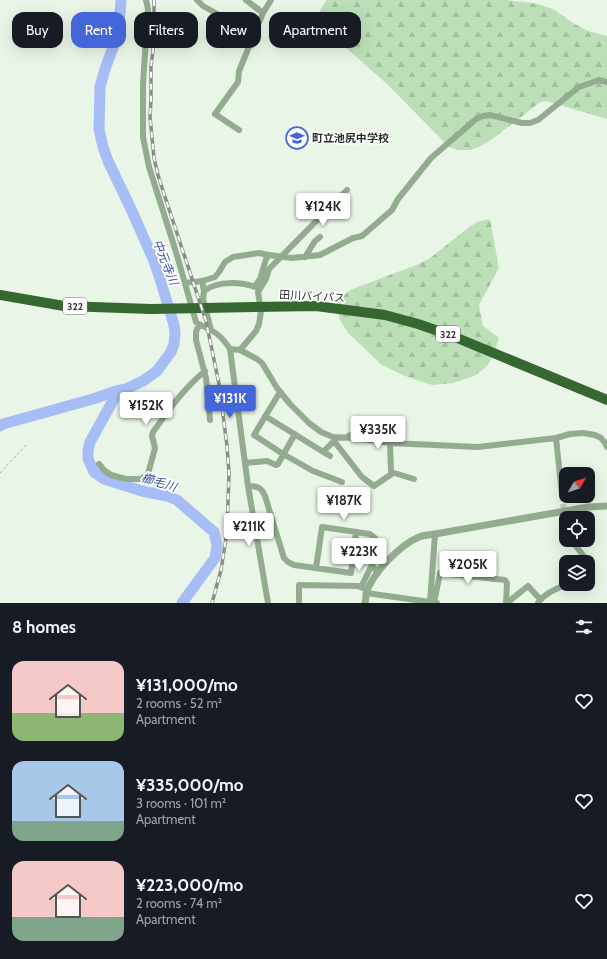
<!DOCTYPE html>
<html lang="en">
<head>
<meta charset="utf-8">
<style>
  body { margin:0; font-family:Cabin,"Noto Sans JP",sans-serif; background:#242831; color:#f1f3f6; height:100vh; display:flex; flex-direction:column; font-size:15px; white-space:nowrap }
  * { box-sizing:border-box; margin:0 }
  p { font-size:13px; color:#9ea1a6 }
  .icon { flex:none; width:22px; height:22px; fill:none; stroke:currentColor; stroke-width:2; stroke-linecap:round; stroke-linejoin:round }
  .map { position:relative; height:603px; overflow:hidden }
  .panel { display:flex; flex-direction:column; background:#171b24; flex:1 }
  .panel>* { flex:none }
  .top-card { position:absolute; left:12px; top:12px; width:400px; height:36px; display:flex; gap:8px }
  .needle { width:26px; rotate:51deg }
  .controls { position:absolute; left:559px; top:467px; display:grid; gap:8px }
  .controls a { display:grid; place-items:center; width:36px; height:36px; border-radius:8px; background:#171b24; box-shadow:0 4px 16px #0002; font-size:20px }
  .price { position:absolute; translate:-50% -34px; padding:0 9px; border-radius:4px; background:#fff; color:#222; font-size:13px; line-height:26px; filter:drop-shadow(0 1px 2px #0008) }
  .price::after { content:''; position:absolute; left:50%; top:24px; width:12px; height:9px; margin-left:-6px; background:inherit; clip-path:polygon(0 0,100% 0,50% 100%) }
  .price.active { background:#4466d8; color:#fff }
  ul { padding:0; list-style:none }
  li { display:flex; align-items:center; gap:12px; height:100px; padding:0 12px }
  li span { display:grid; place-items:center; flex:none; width:112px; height:80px; border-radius:12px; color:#555 }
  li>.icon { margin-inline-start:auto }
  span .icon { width:48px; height:48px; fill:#fffc; stroke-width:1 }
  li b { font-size:17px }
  h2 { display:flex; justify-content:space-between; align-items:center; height:48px; padding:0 12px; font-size:17px }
  .tag { padding:0 14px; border-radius:12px; background:#171b24; box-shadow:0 4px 16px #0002; font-size:14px; line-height:36px }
  .tag.active { background:#4466d8; color:#fff }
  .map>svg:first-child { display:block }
  .forest { fill:url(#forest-firs) }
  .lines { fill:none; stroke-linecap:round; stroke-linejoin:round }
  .river { stroke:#a6bdf6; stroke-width:11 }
  .minor-tunnel { stroke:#c3cdc1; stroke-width:6; stroke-dasharray:6 3; stroke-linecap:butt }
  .path { stroke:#a7b1a6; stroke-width:1; stroke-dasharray:3 2; stroke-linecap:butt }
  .minor { stroke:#93ac90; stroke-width:6 }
  .tertiary { stroke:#93ac90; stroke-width:7 }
  .trunk { stroke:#366731; stroke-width:10 }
  .rail-casing { stroke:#879086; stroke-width:3.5 }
  .rail { stroke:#fff; stroke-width:2; stroke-dasharray:6; stroke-linecap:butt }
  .labels { text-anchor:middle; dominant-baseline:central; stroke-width:3.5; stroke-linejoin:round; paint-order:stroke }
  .shield { fill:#fff; stroke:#696d69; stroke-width:1 }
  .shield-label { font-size:10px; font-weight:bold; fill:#292e29 }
  .poi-label { font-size:11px; font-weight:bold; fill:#292e29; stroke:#fff; text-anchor:start }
  .street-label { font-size:11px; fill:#292e29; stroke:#fff }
  .water-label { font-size:12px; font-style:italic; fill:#3751a3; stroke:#fff }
</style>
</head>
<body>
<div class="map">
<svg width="607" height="603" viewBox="0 0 607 603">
  <defs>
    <pattern id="forest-firs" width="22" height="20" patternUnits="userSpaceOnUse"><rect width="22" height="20" fill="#bcdfb8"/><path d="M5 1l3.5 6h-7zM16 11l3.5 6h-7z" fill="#a2c09e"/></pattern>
  </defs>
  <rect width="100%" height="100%" fill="#e9f5e7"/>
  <path class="forest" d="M326 0H506L524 2 538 4 555 10 573 23 588 31 607 36V119L549 102 545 101 539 103 491 140 477 148 470 150H458L449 147 388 85 345 47 326 26 321 19 319 15 320 11Z
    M490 219 499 268 479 305 483 326 499 338 492 358 485 368 474 376 453 383 432 385 405 376 382 365 348 333 339 318V303L342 298 345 294 350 290 416 265 429 259 468 228 477 222Z"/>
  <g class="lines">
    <path class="river" d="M116 391 115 397 90 442 88 451V459L94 472 104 479 142 491 167 496 177 500 214 532 217 545 215 558 182 603
      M0 426 3 424 93 399 116 391 126 389 143 381 157 371 171 352 174 344 175 333 174 325 160 279 154 261 131 209 108 161 103 147 99 129 100 87 105 69 114 45 120 14 121 0"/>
    <path class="minor-tunnel" d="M562 495 566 526"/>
    <path class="path" d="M0 473 27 444"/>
    <path class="minor" d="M146 0 148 9 143 84V137L149 167 176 252 196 322C201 326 206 327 211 330 220 335 225 341 230 349L248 486 268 603
      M197 0 203 6 230 21 247 34
      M263 13 271 0
      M239 130 215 114 238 82 239 71 263 13 246 0
      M305 257 315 241 320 237
      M185 283 202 281
      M255 286 260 279 266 259 269 255 292 258 320 255 353 238 362 236 392 210 398 199 431 158 476 119 483 116 490 115 522 123H530L538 120 579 87 599 80 607 82
      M204 291 202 281 215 277 219 272 225 262 233 257 259 253 269 255
      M199 324 196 332V340L206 378 210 420
      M211 330 203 299 204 291C218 280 243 282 258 288
      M230 349 240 350 257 359 262 363 277 388 290 404 309 423 321 432 333 437 355 438 390 443 478 447 556 438 570 434 583 433 595 435 601 438 605 443 607 447
      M240 350 256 331 259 324 261 311 258 292 266 279 269 269 347 190
      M280 392 254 435 283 454 313 471 342 482
      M265 416 330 456
      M347 437 366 426
      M556 438 562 495
      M334 441 362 477 374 486 393 473
      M390 443 391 472 414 479
      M323 452 336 439
      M245 463 267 461 276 465 278 464 295 434
      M99 464 104 470 111 475 126 479H141L148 474 155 448 152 436 153 432C169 410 184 388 205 371
      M248 486C257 486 261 487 265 496L284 558 288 562 294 565 351 573 356 532
      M566 526V527
      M571 540 587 560 588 562
      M588 564 589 568 588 570
      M316 568 322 527 370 534 375 538 376 541 372 565 378 573
      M361 587 372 565
      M366 593 437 603
      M430 602 435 534
      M299 603V585L358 586 368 590
      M434 603 440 573 505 580 507 583 506 603
      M507 603 528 586 540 599
      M538 603C545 593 556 589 567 584"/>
    <path class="tertiary" d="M365 603C366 600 366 597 366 594 372 573 400 545 419 537 424 535 430 535 435 534L588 507 607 506"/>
    <path class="trunk" d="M0 295 64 306 151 309 255 307 316 306 385 315 418 324 450 335 607 400"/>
    <g class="rail-casing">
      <path id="rail" d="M154 0V13L153 50 151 66V100L150 117 154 158 158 175 165 197 206 321 219 384 227 446 229 473 227 532 221 570 212 603"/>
    </g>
    <use href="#rail" class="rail"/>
  </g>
  <defs>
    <g id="school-ring" transform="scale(1.15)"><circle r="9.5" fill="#fff" stroke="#4466d8" stroke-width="1.5"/><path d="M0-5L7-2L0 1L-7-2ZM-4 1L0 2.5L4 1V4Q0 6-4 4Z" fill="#4466d8"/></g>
  </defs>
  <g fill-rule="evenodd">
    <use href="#school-ring" x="297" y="138"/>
  </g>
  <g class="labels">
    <g class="shield">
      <rect x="63" y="298" width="24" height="16" rx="3"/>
      <rect x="436" y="326" width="24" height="16" rx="3"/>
    </g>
    <g class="shield-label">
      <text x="75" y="306">322</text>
      <text x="448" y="334">322</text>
    </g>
    <g class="poi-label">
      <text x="312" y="138">町立池尻中学校</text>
    </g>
    <g class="street-label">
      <text transform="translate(312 296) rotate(3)">田川バイパス</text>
    </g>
    <g class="water-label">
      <text transform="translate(166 262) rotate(68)">中元寺川</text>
      <text transform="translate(159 482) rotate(17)">櫛毛川</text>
    </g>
  </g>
</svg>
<div class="controls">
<a><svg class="needle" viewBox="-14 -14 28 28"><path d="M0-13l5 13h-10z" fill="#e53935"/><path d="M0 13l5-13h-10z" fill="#9ea1a6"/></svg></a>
<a><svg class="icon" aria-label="locate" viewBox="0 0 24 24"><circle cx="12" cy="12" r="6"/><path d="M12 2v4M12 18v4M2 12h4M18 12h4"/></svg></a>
<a><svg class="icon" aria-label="layers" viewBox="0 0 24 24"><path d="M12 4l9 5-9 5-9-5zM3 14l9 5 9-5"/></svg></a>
</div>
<b class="price" style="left:323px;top:227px">¥124K</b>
<b class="price active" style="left:230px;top:419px">¥131K</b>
<b class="price" style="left:146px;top:426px">¥152K</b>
<b class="price" style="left:378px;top:450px">¥335K</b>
<b class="price" style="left:344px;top:521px">¥187K</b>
<b class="price" style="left:249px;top:547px">¥211K</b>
<b class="price" style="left:359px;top:572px">¥223K</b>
<b class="price" style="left:468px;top:585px">¥205K</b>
<div class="top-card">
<a class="tag">Buy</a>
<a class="tag active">Rent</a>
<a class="tag">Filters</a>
<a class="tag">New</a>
<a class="tag">Apartment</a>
</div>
</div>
<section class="panel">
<h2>8 homes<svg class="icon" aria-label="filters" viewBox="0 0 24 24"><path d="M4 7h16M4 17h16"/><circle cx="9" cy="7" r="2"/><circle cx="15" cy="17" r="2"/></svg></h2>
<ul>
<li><span style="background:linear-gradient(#f6c9c9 65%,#8fb573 0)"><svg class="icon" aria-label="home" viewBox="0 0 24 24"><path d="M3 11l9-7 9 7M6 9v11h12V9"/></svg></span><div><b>¥131,000/mo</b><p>2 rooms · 52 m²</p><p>Apartment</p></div><svg class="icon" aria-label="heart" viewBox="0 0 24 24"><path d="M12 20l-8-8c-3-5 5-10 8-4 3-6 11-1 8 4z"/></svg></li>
<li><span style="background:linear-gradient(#a9c7e8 75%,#7fa58c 0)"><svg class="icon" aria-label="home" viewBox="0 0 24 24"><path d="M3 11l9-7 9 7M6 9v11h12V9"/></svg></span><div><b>¥335,000/mo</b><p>3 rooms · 101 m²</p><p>Apartment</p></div><svg class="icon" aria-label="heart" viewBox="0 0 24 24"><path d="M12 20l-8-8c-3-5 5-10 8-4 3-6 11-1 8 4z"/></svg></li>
<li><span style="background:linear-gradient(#f6c9c9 70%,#7fa58c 0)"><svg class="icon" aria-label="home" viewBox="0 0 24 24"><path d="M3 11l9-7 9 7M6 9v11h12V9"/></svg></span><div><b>¥223,000/mo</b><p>2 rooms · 74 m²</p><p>Apartment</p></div><svg class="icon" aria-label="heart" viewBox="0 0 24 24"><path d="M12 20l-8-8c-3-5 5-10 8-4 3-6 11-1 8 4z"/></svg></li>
</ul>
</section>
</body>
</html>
